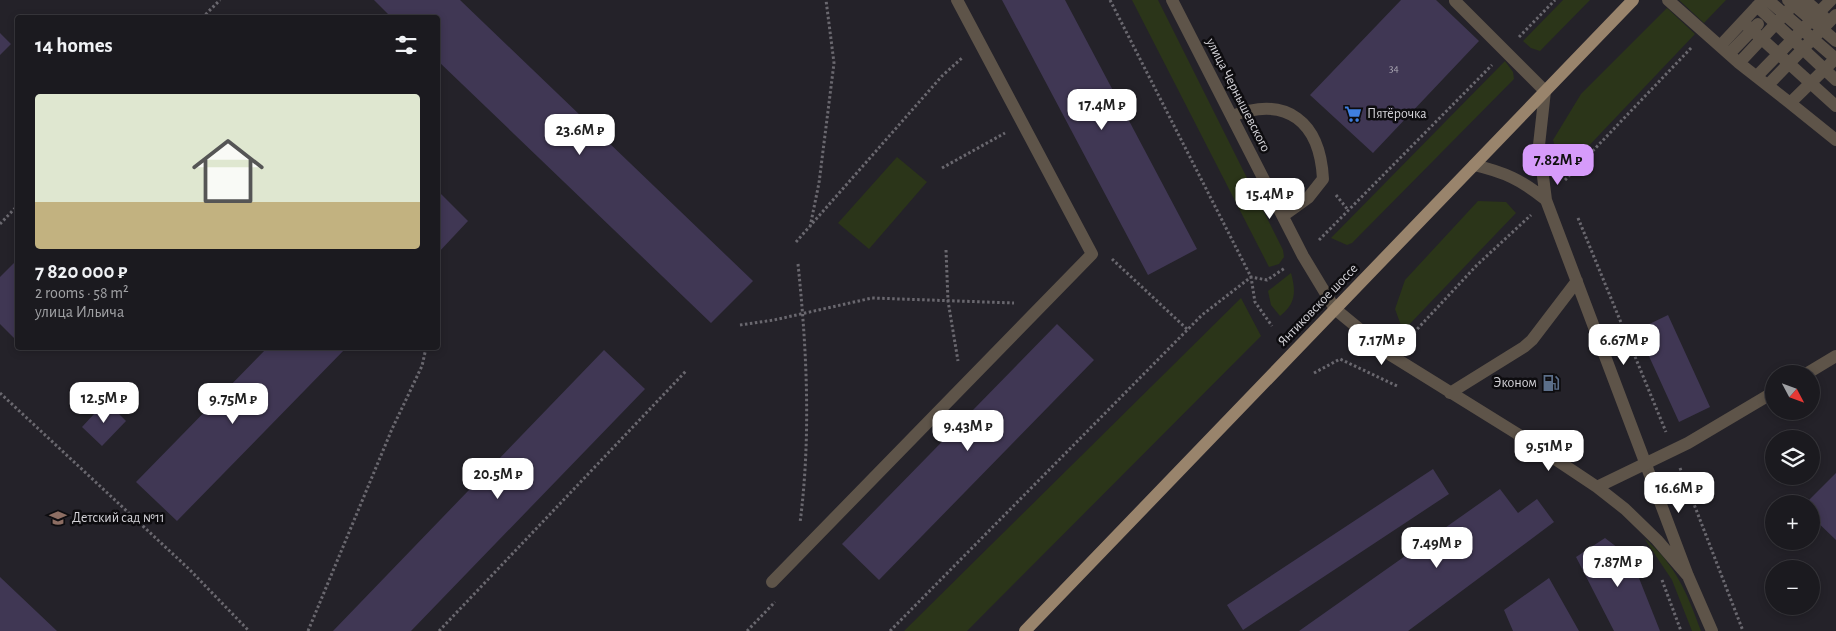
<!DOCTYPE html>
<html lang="en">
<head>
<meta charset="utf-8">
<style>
  body { margin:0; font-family:"Alegreya Sans",sans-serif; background:#28272c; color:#f1f3f6; height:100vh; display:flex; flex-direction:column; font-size:19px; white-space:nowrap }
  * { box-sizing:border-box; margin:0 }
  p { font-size:16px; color:#a0a1a4 }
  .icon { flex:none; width:28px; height:28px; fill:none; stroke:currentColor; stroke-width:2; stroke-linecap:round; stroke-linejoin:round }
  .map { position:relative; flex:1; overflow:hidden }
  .details { position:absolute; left:15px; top:15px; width:425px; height:335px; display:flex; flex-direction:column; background:#1b1a1f; border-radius:5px; box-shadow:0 2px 8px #0003,0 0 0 1px #39383d }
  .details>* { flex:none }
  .needle { width:32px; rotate:131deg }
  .tools { position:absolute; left:1765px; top:365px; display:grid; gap:10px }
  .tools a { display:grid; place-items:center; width:55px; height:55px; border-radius:50%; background:#1b1a1f; box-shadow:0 2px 8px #0003,0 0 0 1px #39383d; font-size:25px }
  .price { position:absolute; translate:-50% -42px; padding:0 11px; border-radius:10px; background:#fff; color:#222; font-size:16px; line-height:32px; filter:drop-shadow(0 1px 2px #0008) }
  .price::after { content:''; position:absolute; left:50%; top:30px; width:15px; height:11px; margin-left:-8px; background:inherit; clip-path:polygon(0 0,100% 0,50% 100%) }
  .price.active { background:#d69bfa; color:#111 }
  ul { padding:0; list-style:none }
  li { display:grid; align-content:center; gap:10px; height:265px; padding:0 20px }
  li span { display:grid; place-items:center; height:155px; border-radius:5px; color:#555 }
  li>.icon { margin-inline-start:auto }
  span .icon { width:90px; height:90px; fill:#fffc; stroke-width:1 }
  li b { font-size:21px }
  h2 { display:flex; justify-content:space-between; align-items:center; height:60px; padding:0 20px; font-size:21px }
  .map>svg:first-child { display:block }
  .green { fill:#2b3519 }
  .building { fill:#403754 }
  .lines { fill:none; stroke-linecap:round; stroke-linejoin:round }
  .path { stroke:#6a686f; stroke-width:3; stroke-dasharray:2.5 2.5; stroke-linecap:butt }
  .minor { stroke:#5e5449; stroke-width:12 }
  .major { stroke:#99846c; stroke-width:12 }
  .labels { text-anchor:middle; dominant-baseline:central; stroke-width:5; stroke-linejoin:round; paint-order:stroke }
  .number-label { font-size:11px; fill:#aeabb6 }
  .street-label { font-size:14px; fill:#d3d2d7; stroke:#0d0c0f }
  .poi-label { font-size:14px; fill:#d3d2d7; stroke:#0d0c0f; text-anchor:start }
</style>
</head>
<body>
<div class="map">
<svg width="1836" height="631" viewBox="0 0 1836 631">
  <rect width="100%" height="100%" fill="#242229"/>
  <path class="green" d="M1132 0H1158L1283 250 1284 257 1279 264 1269 267Z
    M1563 0H1590L1540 51 1531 48 1523 41Z
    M1679 0H1726L1704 23Z
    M1667 8 1695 34 1563 173 1553 140 1581 94Z
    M1505 61 1513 72 1514 79 1352 243 1347 245 1331 238Z
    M897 157 927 182 869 249 838 223Z
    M1478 201 1506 202 1516 213 1403 331 1395 309 1405 280Z
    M1291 273C1296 291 1296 304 1280 316L1271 305 1268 291Z
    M1241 298 1261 336 967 631H904Z
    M1644 538C1676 565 1687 593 1701 631H1692L1672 580Z"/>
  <path class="building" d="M374 0H460L753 281 711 323 438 61V18H392Z
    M1002 0H1065L1197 249 1148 275Z
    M1401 0H1436L1479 41 1373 153 1310 95Z
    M0 33 11 44 0 55Z
    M438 191 468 221 438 253Z
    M18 259V339L16 340 0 324V277Z
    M1668 315 1710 407 1679 422 1637 330Z
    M1057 324 1094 360 879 580 842 544Z
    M267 348H346L177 521 136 482Z
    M604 350 645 389 411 631H333Z
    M106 401 126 421 102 446 82 427Z
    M1433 469 1449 494 1243 630 1227 605Z
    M1836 473V540L1811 516V504H1805Z
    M1500 489 1518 513 1537 499 1554 522 1408 631H1299Z
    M1605 538 1631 558 1660 631H1614L1576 557Z
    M0 577 57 631H0Z
    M1549 578 1579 631H1513L1504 610Z"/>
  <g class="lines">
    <path class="path" d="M1110 0 1251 277 1255 302 1272 326
      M202 18 220 0
      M1519 37 1555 0
      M942 168 1005 133
      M1565 180 1692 47
      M1336 195 1348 210
      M1578 218 1666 432
      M0 224 18 205
      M810 227 819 183 834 63 826 0
      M1319 240 1492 65
      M796 242 942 76 963 57
      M946 250 948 301 958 361
      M1112 259 1188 330
      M798 264C807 351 811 437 800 523
      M740 325 774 320 872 298 1014 303
      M1407 340 1477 265 1531 215
      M1314 373 1340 359 1397 386
      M0 393 189 569 249 631
      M1680 468 1743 631
      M1662 580 1681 631
      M308 631 392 429 422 366 426 348
      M439 631 686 371
      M747 631 775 602
      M890 631 1202 315 1251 277 1267 280 1285 268"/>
    <path class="minor" d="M1172 0 1303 256 1335 309 1392 356 1516 433 1597 487 1625 509 1657 540 1688 576
      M1668 0 1739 63 1790 103 1836 58
      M1768 0 1836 59
      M1788 0 1836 41
      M1805 0 1824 17
      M1455 1 1545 91 1539 145 1546 200 1688 576 1712 631
      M1757 6 1836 80
      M1743 22 1836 106
      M1720 46 1763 0
      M1729 54 1758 24
      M1739 63 1798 0
      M1757 76 1831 0
      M1768 85 1836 15
      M1790 103 1836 140
      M1232 116C1287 95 1320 122 1323 179L1308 198 1283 216
      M1474 165C1504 172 1522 180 1546 200
      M1806 374 1836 356
      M1450 393 1524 347 1532 340 1577 281
      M1597 487 1688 443 1774 392
      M772 582 1092 254 957 0"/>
    <path class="major" d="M1025 631 1633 0"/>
  </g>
  <defs>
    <g id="supermarket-bare" transform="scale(1.35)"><path d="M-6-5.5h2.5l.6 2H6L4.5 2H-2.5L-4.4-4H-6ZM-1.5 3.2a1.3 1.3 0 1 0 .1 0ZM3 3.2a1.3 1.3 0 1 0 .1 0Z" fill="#3f7fe0" stroke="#0d0c0f" stroke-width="2.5" paint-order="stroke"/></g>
    <g id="fuel-bare" transform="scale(1.35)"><path d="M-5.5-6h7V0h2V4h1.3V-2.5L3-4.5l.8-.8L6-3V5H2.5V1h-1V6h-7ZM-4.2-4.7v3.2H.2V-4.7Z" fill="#5c6f8a" stroke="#0d0c0f" stroke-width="2.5" paint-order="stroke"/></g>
    <g id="school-bare" transform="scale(1.35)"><path d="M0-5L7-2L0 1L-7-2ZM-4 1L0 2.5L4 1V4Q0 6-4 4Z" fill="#8d6e63" stroke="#0d0c0f" stroke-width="2.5" paint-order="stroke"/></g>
  </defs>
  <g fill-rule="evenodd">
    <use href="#supermarket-bare" x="1353" y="114"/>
    <use href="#fuel-bare" x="1551" y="383"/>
    <use href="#school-bare" x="58" y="518"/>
  </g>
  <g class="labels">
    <g class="number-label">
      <text x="1394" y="68">34</text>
    </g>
    <g class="street-label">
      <text transform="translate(1238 95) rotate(63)">улица Чернышевского</text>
      <text transform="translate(1318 305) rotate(-46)">Янтиковское шоссе</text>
    </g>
    <g class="poi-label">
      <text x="1367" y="114">Пятёрочка</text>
      <text x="1537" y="383" text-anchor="end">Эконом</text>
      <text x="72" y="518">Детский сад №11</text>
    </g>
  </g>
</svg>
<div class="tools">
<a><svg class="needle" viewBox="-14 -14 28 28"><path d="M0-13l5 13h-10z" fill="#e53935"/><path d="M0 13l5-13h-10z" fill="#a0a1a4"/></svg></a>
<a><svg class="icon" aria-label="layers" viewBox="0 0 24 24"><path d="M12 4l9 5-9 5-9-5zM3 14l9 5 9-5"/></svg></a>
<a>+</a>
<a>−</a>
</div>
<b class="price" style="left:1102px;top:131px">17.4M ₽</b>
<b class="price" style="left:580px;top:156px">23.6M ₽</b>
<b class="price active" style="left:1558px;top:186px">7.82M ₽</b>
<b class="price" style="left:1270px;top:220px">15.4M ₽</b>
<b class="price" style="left:1382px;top:366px">7.17M ₽</b>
<b class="price" style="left:1624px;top:366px">6.67M ₽</b>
<b class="price" style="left:104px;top:424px">12.5M ₽</b>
<b class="price" style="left:233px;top:425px">9.75M ₽</b>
<b class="price" style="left:968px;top:452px">9.43M ₽</b>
<b class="price" style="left:1549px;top:472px">9.51M ₽</b>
<b class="price" style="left:498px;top:500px">20.5M ₽</b>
<b class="price" style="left:1679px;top:514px">16.6M ₽</b>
<b class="price" style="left:1437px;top:569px">7.49M ₽</b>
<b class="price" style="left:1618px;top:588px">7.87M ₽</b>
<section class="details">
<h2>14 homes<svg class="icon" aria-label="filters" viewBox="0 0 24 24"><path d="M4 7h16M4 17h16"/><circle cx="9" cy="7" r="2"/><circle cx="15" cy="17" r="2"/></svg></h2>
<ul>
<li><span style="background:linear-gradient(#dfe7d0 70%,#c2b280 0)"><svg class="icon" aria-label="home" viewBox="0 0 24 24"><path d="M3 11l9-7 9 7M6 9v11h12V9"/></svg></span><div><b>7 820 000 ₽</b><p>2 rooms · 58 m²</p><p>улица Ильича</p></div></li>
</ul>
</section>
</div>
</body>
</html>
